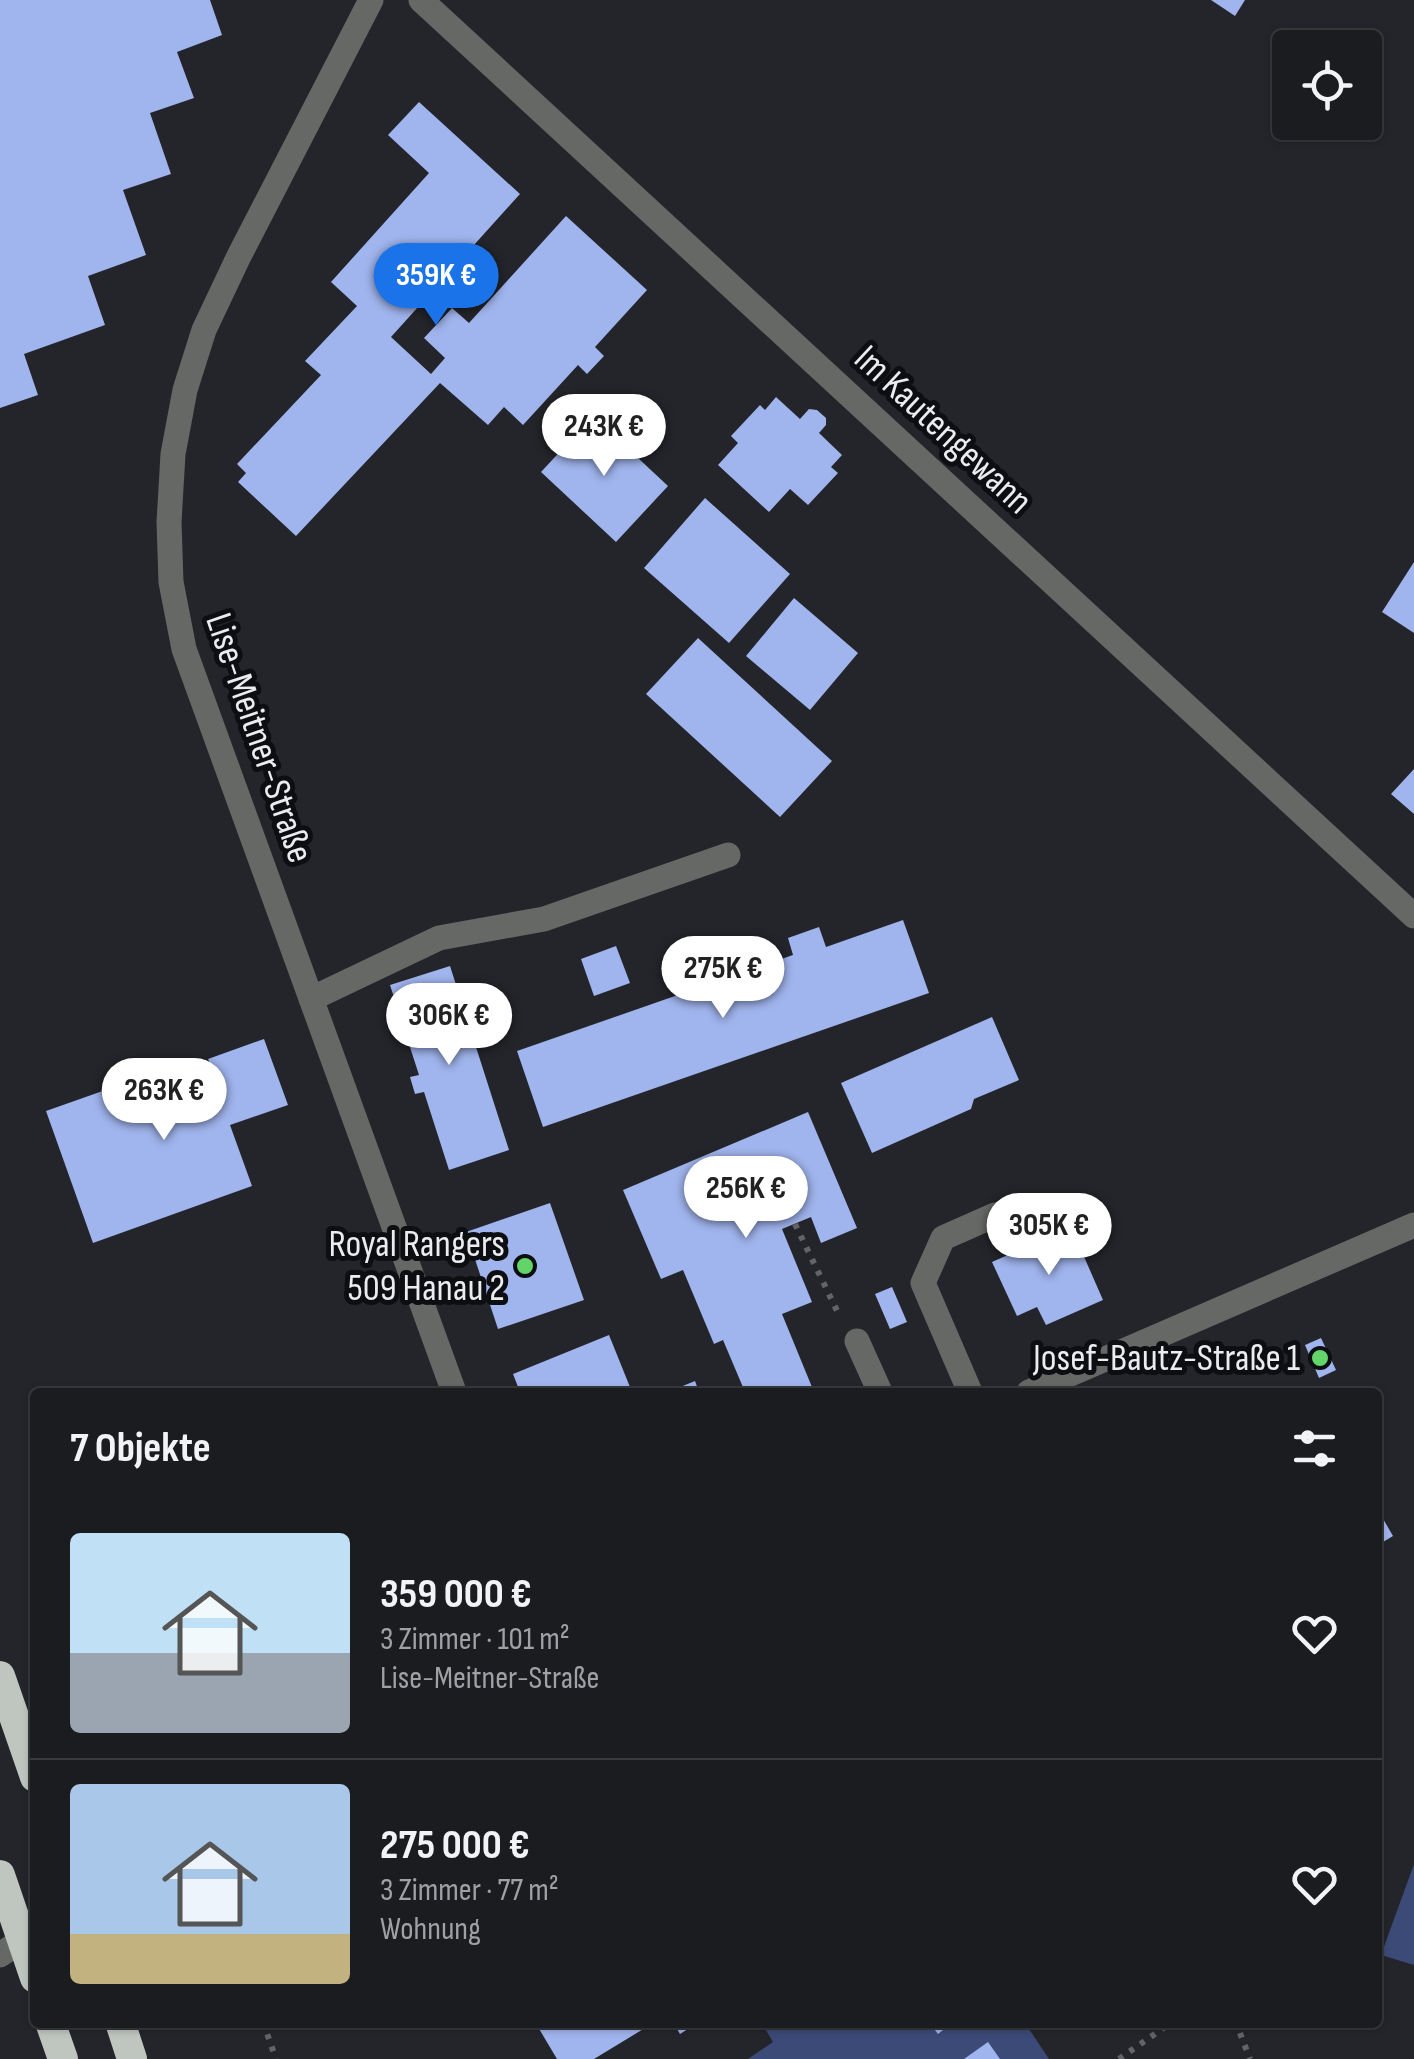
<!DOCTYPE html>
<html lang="de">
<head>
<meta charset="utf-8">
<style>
  body { margin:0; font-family:"Sofia Sans Condensed",sans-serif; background:#232529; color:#f1f3f6; height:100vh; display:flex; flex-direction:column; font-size:38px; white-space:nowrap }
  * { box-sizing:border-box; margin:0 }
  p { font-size:32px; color:#9fa1a5 }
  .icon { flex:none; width:55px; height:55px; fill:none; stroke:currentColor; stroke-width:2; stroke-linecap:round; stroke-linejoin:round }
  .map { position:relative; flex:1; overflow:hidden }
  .sheet { position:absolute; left:30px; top:1388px; width:1352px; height:640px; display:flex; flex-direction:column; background:#1a1c20; border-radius:10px; box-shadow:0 2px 8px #0004,0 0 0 2px #383a3e }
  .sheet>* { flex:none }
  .fabs { position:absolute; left:1272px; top:30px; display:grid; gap:20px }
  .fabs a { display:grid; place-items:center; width:110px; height:110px; border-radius:10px; background:#1a1c20; box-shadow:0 2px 8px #0004,0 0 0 2px #383a3e; font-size:50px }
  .price { position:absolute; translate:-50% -85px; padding:0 22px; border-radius:35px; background:#fff; color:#222; font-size:32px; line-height:65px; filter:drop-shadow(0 2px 5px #0008) }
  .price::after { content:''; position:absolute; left:50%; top:60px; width:30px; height:22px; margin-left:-15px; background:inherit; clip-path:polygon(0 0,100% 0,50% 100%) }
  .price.current { background:#1a73e8; color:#fff }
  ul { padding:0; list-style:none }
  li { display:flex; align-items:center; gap:30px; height:250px; padding:0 40px }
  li+li { border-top:2px solid #383a3e }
  li span { display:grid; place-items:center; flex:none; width:280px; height:200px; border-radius:10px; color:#555 }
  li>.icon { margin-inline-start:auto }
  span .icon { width:120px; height:120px; fill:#fffc; stroke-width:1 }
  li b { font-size:42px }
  h2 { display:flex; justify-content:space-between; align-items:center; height:120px; padding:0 40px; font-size:42px }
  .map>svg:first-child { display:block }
  .green { fill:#3c4a77 }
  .building { fill:#a0b4ed }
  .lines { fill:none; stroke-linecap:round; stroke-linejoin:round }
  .path { stroke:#626468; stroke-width:6; stroke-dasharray:5 8; stroke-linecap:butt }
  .minor { stroke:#656865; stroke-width:25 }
  .highway { stroke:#bfc5bf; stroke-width:30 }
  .highway-bridge { stroke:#bfc5bf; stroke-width:30 }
  .poi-dot { fill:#63d469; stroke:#0d0e11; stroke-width:4 }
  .labels { text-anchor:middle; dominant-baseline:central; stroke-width:10; stroke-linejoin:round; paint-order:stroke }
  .street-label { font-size:38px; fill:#ebecf0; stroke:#0d0e11 }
  .poi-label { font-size:38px; fill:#ebecf0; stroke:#0d0e11; text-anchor:end }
</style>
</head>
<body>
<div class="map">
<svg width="1414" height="2059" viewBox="0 0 1414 2059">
  <rect width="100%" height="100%" fill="#23252a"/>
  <path class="green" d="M1414 1864V1965L1381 1955Z
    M761 2022 1025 2023 1049 2059H748L773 2042Z"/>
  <path class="building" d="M0 0H210L222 35 177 52 194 98 150 113 171 174 123 190 146 255 88 276 105 325 24 354 38 395 0 408Z
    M1211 0H1245L1235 16Z
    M419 102 520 194 391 337 431 374 445 358 424 338 452 308 469 323 566 216 647 290 595 347 604 356 587 374 578 365 523 425 504 407 488 425 440 383 296 536 238 482 246 473 237 464 321 375 305 361 357 306 331 282 429 173 388 135Z
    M776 397 800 419 809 409 817 410 826 418V425L819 433 842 455 831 467 838 473 808 505 790 489 769 512 718 465 738 443 731 436 760 405 765 410Z
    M593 416 668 486 616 542 541 472Z
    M705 498 790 574 729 643 644 568Z
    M1414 562V633L1382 612Z
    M794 598 858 653 810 710 746 656Z
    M698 638 832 761 780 817 646 694Z
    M1414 769V814L1391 794Z
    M903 920 929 993 543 1127 517 1051 793 955 788 938 819 927 826 947Z
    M616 946 630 983 594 996 581 959Z
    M450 966 509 1150 449 1170 424 1092 415 1094 410 1077 419 1075 390 985Z
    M992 1017 1019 1080 974 1099 971 1109 872 1153 841 1083Z
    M264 1039 288 1105 230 1125 252 1186 93 1243 46 1111 114 1087 120 1104 213 1071 208 1059Z
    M808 1112 857 1228 821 1243 811 1217 782 1229 812 1302 782 1314 814 1392H745L723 1340 714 1344 683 1270 661 1279 623 1190Z
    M550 1203 584 1300 498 1329 466 1232Z
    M1071 1227 1103 1300 1046 1325 1037 1307 1017 1316 992 1262Z
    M892 1287 907 1322 890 1329 875 1294Z
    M609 1335 632 1392H520L513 1374Z
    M1321 1338 1336 1370 1319 1378 1305 1345Z
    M695 1381 699 1392H668Z
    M1378 1510 1393 1536 1378 1545Z
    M535 2022H642L645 2028 594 2059H557Z
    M673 2022H699L680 2034Z
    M929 2022H953L938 2034Z
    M988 2042 1000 2059H964Z"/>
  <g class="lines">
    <path class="path" d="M795 1224 840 1317
      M263 2022 276 2059
      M1240 2033 1250 2059
      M1119 2059 1172 2022"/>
    <path class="minor" d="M371 0 239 256 204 330 185 390 173 454 169 522 171 582 184 649 454 1392
      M421 0 1414 916
      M311 999 439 938 544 919 728 855
      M857 1341 880 1392
      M970 1392 923 1283 943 1238 995 1215
      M1029 1392 1414 1225
      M0 1955 35 1931"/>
    <path class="highway" d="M0 1676 35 1777
      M50 2022 63 2059
      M120 2022 132 2059"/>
    <path class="highway-bridge" d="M0 1875 35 1978"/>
  </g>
  <g class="poi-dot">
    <circle cx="525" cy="1266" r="10"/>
    <circle cx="1320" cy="1358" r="10"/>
  </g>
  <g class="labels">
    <g class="street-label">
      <text transform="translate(943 430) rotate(43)">Im Kautengewann</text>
      <text transform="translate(259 738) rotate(71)">Lise-Meitner-Straße</text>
    </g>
    <g class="poi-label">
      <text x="505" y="1244">Royal Rangers<tspan x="505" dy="44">509 Hanau 2</tspan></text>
      <text x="1300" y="1358">Josef-Bautz-Straße 1</text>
    </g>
  </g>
</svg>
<div class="fabs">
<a><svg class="icon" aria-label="locate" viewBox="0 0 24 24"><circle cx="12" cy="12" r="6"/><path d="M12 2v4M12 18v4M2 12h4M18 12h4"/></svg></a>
</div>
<b class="price current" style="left:436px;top:328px">359K €</b>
<b class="price" style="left:604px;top:479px">243K €</b>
<b class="price" style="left:723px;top:1021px">275K €</b>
<b class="price" style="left:449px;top:1068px">306K €</b>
<b class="price" style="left:164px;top:1143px">263K €</b>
<b class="price" style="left:746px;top:1241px">256K €</b>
<b class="price" style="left:1049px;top:1278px">305K €</b>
<section class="sheet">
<h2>7 Objekte<svg class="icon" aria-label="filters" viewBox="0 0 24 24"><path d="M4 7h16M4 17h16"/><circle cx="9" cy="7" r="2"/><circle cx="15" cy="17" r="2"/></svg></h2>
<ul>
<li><span style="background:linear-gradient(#bfe0f5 60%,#9aa5b1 0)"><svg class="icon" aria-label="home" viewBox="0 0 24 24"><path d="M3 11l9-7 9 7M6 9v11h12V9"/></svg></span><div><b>359 000 €</b><p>3 Zimmer · 101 m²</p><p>Lise-Meitner-Straße</p></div><svg class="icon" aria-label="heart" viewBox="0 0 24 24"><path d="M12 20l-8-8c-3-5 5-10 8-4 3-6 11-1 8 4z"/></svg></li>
<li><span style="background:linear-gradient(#a9c7e8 75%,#c2b280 0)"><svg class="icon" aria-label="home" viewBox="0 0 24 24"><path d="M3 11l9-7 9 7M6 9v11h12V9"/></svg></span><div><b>275 000 €</b><p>3 Zimmer · 77 m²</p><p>Wohnung</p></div><svg class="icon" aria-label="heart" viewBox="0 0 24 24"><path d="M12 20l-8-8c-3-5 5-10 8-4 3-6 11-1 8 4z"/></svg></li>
</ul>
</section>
</div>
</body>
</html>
